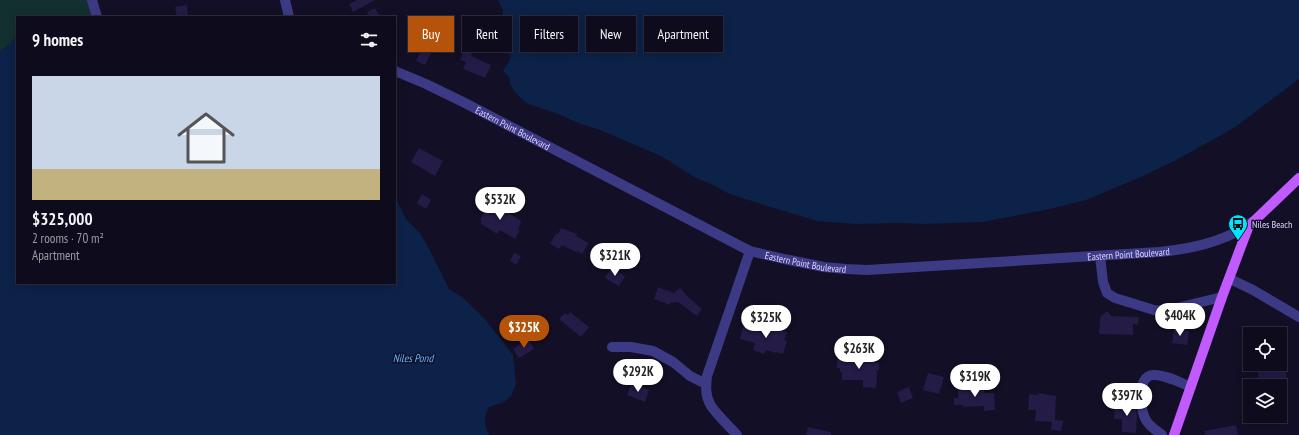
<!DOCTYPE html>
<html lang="en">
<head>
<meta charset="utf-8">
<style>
  body { margin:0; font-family:"PT Sans Narrow",sans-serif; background:#171425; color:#f1f3f6; height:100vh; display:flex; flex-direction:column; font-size:15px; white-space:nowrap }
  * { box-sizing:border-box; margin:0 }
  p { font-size:13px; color:#9b9ba3 }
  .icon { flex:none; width:22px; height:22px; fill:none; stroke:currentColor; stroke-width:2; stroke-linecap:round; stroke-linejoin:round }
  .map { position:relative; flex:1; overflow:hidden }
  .details { position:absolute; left:16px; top:16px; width:380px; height:268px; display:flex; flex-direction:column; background:#0e0b1c; border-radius:0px; box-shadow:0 2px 10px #0003,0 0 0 1px #2e2b3b }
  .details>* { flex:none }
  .top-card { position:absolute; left:408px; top:16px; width:380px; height:36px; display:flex; gap:8px }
  .buttons { position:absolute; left:1243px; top:327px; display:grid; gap:8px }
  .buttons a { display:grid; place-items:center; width:44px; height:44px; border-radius:0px; background:#0e0b1c; box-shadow:0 2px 10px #0003,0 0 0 1px #2e2b3b; font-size:20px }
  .price { position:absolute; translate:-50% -34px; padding:0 9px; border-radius:14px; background:#fff; color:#222; font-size:13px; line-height:26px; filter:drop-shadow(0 1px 2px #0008) }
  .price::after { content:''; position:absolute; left:50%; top:24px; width:12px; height:9px; margin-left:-6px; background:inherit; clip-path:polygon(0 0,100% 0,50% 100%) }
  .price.on { background:#b45309; color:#fff }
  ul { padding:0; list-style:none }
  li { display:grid; align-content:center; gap:8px; height:212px; padding:0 16px }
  li span { display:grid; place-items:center; height:124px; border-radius:0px; color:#555 }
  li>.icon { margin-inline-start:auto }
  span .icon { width:72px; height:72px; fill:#fffc; stroke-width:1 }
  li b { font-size:17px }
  h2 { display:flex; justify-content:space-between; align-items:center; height:48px; padding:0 16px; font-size:17px }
  .tag { padding:0 14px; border-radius:0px; background:#0e0b1c; box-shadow:0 2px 10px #0003,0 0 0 1px #2e2b3b; font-size:14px; line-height:36px }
  .tag.on { background:#b45309; color:#fff }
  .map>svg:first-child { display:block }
  .green { fill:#12302f }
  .water { fill:#0c2248 }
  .building { fill:#241b47 }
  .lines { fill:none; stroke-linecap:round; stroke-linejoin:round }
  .minor { stroke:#3d3a85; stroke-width:10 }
  .major { stroke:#c25bff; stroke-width:10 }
  .labels { text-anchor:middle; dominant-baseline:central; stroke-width:3; stroke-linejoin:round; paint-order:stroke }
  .street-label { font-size:10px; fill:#d9d4ff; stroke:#130f26 }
  .poi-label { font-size:10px; fill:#d9d4ff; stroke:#130f26; text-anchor:start }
  .water-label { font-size:11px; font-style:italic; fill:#62b6ff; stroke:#130f26 }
</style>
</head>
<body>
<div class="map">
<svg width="1299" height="435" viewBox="0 0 1299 435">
  <rect width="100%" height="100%" fill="#130f26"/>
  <path class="green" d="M0 0H92L96 17H17C17 36 18 40 0 51Z"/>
  <path class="water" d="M498 0H1299V79L1234 128 1209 142 1176 160 1143 176 1086 200 1050 209 983 222 925 224 899 223 855 224 817 221 742 198 725 192 714 185 696 178 661 156 600 130 578 123 558 114 526 103 514 91 510 84 509 77 503 71 511 58 504 39 500 31 503 10Z
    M17 34V283H395V197L406 219 420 233 428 247 449 289 462 297 484 318 513 355 516 384 511 396 504 402 489 407C483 419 484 423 489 435H0V51L8 46Z"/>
  <path class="building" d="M357 0H375L353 12 349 4Z
    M187 5 188 15 177 17 175 7Z
    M375 8 380 17H369L367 12Z
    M423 46 432 51 425 65 416 61Z
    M465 48 473 51 471 56 491 65 485 78 463 69 466 62 460 60Z
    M419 148 443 161 435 176 411 162Z
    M422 194 431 200 426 209 417 203Z
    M490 201 521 221 520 222 521 223 518 229 520 230 515 239 500 230 497 234 480 223 482 221 480 220 485 211H484Z
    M561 228 577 234 576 236 589 243 582 254 577 251 576 252 562 245 559 249 550 244 556 233 558 234Z
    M514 253 521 256 516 265 510 261Z
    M611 268 625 276 619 286 605 278Z
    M658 287 674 293 680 288 687 296 702 309 697 316 678 302 670 303V305L654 299Z
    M1107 311 1111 316 1139 317 1138 325 1133 324V335L1099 334 1100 317Z
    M570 312 589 327 581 337 559 319 565 313 568 315Z
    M764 325 787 332 784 340 787 341 783 354 776 352V353L766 350 764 354 753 350 755 343 740 339 743 326 761 332Z
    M1174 329 1189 331 1187 345 1172 343Z
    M528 339 534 349 519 358 513 349Z
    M854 355H863V360H875L874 363H879V370H877L876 388 863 387V380H842V372H840V368H837V360H843V358L854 359Z
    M1267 364 1286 365 1287 384 1274 385V382L1268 383V381L1259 382 1257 365Z
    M928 373 944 377 939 394 923 390Z
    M631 384 649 390 645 402 627 395Z
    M909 387 913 398 901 403 897 392Z
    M984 387V393H994L995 410 984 411V406L963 407V405H954V398H958V388Z
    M1038 393 1056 396 1055 420 1063 421 1061 431 1051 430 1052 422 1035 421 1036 410H1028L1029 394 1038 395Z
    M1115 403 1135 404 1137 416 1136 433 1122 432V419H1114Z
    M1236 425 1238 435H1205L1204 431Z
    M808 427 831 432V435H806Z"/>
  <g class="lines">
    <g class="minor">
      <path d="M92 0 97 17"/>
      <path d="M285 0 289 17"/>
      <path id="s1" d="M395 71 426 84 465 103 744 248 750 251 784 259 824 267 846 269 867 270 1159 252C1191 249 1226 242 1252 222"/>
      <path d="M1100 256 1103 282 1107 293 1115 298 1154 310 1164 311 1222 297"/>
      <path d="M1230 279 1253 290 1299 317"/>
      <path d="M612 347H631L653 351 673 362 690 376 706 384"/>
      <path d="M737 435C730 427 714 412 710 404 705 395 706 385 707 376L750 251"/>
      <path d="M1162 435C1157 431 1149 426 1146 420 1140 411 1136 376 1153 375 1164 374 1181 383 1191 387"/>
    </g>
    <path class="major" d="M1174 435 1222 297 1248 228 1254 221 1299 178"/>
  </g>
  <defs>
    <g id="bus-pin" transform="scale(1)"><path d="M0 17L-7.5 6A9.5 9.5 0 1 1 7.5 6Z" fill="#00e5ff" stroke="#130f26"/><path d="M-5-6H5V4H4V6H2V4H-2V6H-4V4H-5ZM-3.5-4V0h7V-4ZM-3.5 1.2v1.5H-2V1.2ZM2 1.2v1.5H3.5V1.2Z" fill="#111"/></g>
  </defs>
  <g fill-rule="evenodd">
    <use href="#bus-pin" x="1238" y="224"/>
  </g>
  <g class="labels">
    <g class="street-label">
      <text stroke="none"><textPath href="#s1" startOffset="131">Eastern Point Boulevard</textPath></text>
      <text stroke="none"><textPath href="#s1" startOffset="779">Eastern Point Boulevard</textPath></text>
      <text stroke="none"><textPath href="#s1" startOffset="455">Eastern Point Boulevard</textPath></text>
    </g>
    <g class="poi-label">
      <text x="1252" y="224">Niles Beach</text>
    </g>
    <g class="water-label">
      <text x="413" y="358">Niles Pond</text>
    </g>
  </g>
</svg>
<div class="buttons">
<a><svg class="icon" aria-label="locate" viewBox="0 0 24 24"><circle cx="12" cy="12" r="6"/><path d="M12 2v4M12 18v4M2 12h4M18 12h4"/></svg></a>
<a><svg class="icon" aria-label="layers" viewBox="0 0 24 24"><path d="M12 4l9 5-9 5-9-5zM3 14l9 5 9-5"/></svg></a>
</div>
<b class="price" style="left:500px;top:221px">$532K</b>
<b class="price" style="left:615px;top:277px">$321K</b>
<b class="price" style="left:1180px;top:337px">$404K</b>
<b class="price" style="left:766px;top:339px">$325K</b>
<b class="price on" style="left:524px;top:349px">$325K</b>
<b class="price" style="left:859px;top:370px">$263K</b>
<b class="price" style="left:638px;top:393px">$292K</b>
<b class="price" style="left:975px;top:398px">$319K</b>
<b class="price" style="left:1127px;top:417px">$397K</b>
<div class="top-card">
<a class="tag on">Buy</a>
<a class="tag">Rent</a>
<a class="tag">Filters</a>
<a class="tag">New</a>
<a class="tag">Apartment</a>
</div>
<section class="details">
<h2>9 homes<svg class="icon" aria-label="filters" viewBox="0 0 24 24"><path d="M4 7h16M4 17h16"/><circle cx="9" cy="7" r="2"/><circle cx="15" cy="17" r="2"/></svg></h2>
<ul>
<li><span style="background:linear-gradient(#c9d6e8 75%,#c2b280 0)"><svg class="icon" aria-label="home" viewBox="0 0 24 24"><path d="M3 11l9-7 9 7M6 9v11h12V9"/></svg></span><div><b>$325,000</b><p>2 rooms · 70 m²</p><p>Apartment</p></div></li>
</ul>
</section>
</div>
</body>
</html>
